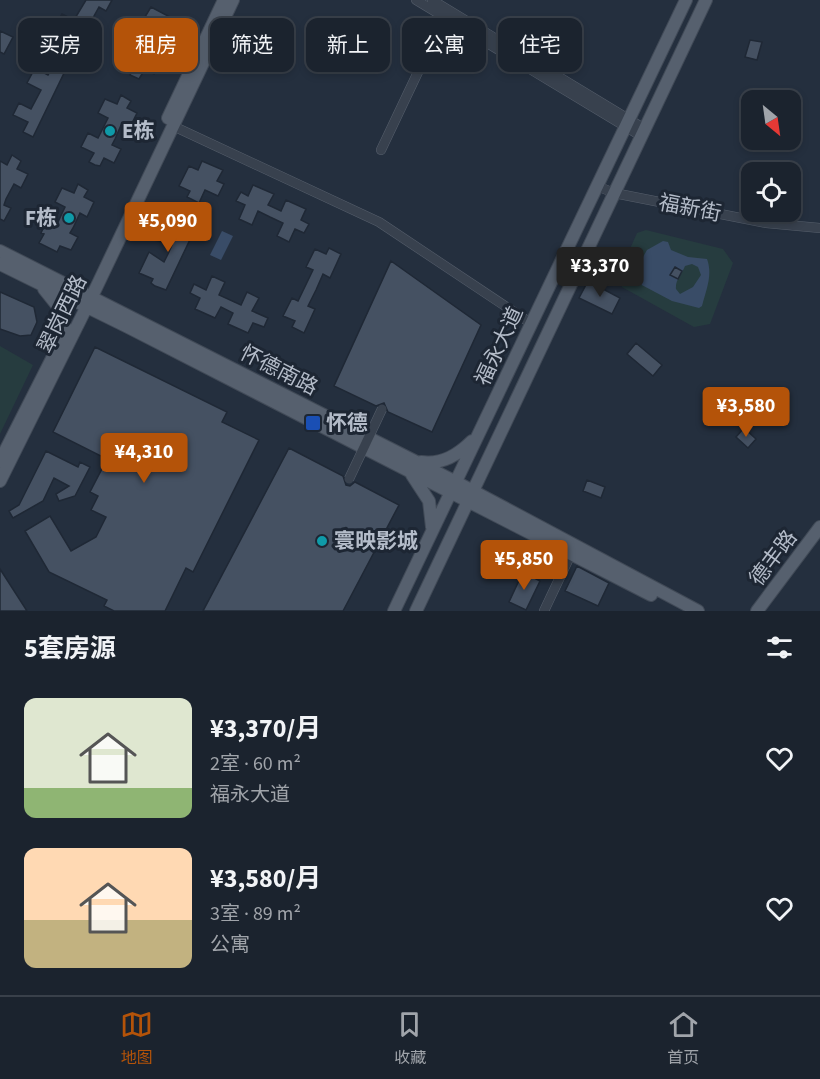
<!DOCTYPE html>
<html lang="zh">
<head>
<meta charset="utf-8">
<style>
  body { margin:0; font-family:"Source Sans 3","Noto Sans SC",sans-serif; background:#282f3a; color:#f1f3f6; height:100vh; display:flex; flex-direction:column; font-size:22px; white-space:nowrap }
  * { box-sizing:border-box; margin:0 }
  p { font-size:20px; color:#a0a4aa }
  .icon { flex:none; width:33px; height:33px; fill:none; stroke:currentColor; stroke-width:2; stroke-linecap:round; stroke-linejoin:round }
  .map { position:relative; height:611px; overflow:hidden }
  .side { display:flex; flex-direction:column; background:#1b232e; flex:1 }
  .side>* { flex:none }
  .guide { position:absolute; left:18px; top:18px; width:784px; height:54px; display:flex; gap:12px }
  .needle { width:39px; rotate:151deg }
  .fabs { position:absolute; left:741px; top:90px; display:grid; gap:12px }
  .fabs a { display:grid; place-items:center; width:60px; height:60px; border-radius:12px; background:#1b232e; box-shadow:0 3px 9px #0003,0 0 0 2px #39404a; font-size:30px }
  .price { position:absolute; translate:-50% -51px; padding:0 14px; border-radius:6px; background:#b45309; color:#fff; font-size:20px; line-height:39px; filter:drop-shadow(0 2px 3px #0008) }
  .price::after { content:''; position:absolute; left:50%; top:36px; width:18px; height:14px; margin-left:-9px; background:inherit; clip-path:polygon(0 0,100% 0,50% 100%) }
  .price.active { background:#222; color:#fff }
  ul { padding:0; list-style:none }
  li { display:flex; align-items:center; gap:18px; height:150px; padding:0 24px }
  li span { display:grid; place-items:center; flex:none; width:168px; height:120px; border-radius:12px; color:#555 }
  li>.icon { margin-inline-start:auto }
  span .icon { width:72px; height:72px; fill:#fffc; stroke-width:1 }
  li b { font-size:26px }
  h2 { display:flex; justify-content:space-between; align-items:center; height:72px; padding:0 24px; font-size:26px }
  .chip { padding:0 21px; border-radius:12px; background:#1b232e; box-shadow:0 3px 9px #0003,0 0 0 2px #39404a; font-size:21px; line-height:54px }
  .chip.active { background:#b45309; color:#fff }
  .tabs { display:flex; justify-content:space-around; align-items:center; height:84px; border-top:2px solid #39404a; background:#1b232e; font-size:16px; color:#a0a4aa }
  .tabs a { display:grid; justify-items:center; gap:3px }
  .tabs .active { color:#b45309 }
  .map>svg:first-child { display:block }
  .green { fill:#263c3f }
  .water { fill:#394c67; fill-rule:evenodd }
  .building { fill:#455162; stroke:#1f2835; stroke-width:1.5 }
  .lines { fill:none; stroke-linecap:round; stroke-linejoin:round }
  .minor-casing { stroke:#565f6c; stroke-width:10 }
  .major-casing { stroke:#414a57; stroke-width:14 }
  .minor { stroke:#38414e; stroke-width:9 }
  .major { stroke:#56606e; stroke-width:12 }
  .minor-bridge-casing { stroke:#565f6c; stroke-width:10; stroke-linecap:butt }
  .minor-bridge { stroke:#38414e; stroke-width:9 }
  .culture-dot { fill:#0f9aa8; stroke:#1d2633; stroke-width:2 }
  .transit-dot { fill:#1a4fb4; stroke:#1d2633; stroke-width:2 }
  .labels { text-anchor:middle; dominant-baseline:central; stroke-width:6; stroke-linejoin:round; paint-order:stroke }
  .poi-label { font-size:21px; font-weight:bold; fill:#b4bcc9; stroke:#1d2633; text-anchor:start }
  .street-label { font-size:21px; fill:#b4bcc9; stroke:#1d2633 }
</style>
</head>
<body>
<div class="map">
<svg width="820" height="611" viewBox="0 0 820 611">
  <rect width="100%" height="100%" fill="#242f3e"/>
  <path class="green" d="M646 230 723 249 733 263 710 324 694 327 622 287 618 276 637 233Z
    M0 346 33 365 0 434Z"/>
  <path class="water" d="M222 231 233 236 221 260 210 255Z
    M663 241 668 242 671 250 688 257 707 259C713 275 706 290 702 306L699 308 672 301 638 283 635 271 647 250ZM692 264 698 267 701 275 693 287 680 294 676 289C675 280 682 274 685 266Z"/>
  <path class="building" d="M86 0H112L106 11 99 7 88 27 96 31 90 43 80 38 75 48 65 43 70 35 55 27 62 14 74 20Z
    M151 7 170 17 168 22 178 28 171 42 164 38 153 58 161 62 154 74 145 69 139 79 130 75 135 66 120 58 127 45 139 51 149 30 140 25Z
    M0 31 13 37 4 54 0 52Z
    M750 40 762 42 757 60 745 57Z
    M54 65 65 71 33 137 23 132 28 122 13 115 19 103 31 109 41 90 27 83 35 68 48 75Z
    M121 95 131 101 127 108 137 113 130 127 122 123 115 139 112 145 121 149 114 163 104 158 100 166 95 165 89 162 94 153 81 147 88 133 98 138 108 118 98 113 105 99 117 104Z
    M12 155 21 161 17 169 28 174 21 188 14 184 6 199 4 205 11 208 4 221 0 219V161L7 165Z
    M202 161 223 170 217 181 224 184 218 196 205 190 199 203 187 197 190 191 179 186 189 166 198 170Z
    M78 184 88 190 84 197 94 202 87 217 80 213 73 228 70 233 78 237 71 250 60 246 57 252 39 243 44 234 41 233 46 222 56 226 65 207 55 202 62 188 74 193Z
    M253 185 274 194 268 205 281 211 286 200 306 209 301 220 309 224 304 233 295 229 289 242 277 236 283 223 270 217 258 211 252 225 239 219 245 205 236 201 241 192 248 196Z
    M164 219 178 226 180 222 185 223 195 229 166 290 155 286 151 283 153 279 139 273 149 252 164 262 168 254 172 245 155 240Z
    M329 248 341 254 330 278 323 274 316 290 308 306 315 309 304 333 292 327 295 321 283 316 292 298 298 301 313 270 306 267 315 249 326 254Z
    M391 261 481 325 432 432 388 412 384 403 376 406 334 386Z
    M675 267 682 271 678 279 670 275Z
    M212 276 225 282 219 295 241 305 247 292 259 298 252 311 268 318 264 327 253 323 248 333 228 324 233 313 221 307 215 318 195 309 200 298 190 293 194 284 206 290Z
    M588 281 620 298 612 314 579 298Z
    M0 292 34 307 37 322 31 335 20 336 0 329Z
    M636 343 662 365 653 376 627 354Z
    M95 347 227 412 222 422 259 440 193 572 186 568 165 611H114L104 606 107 600 49 572 25 531 50 516 71 551 96 537 106 517 91 510 98 496 90 492 107 459 53 432Z
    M743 403 760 417 752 426 735 412Z
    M744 428 756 439 748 448 736 437Z
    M289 448 343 476 346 485 350 486 355 482 399 505 343 611H203Z
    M46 451 78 467 80 462 90 467 75 496 59 501 56 494 69 486 54 478 43 501 13 518 9 511 19 505Z
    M587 480 605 487 601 498 583 491Z
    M577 566 609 583 598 606 565 591Z
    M0 569 27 611H0Z
    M523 572 540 581 526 610 509 602Z"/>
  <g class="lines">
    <g class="minor-casing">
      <path id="minor" d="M416 0 636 133H643
        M432 0 640 126 643 133
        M173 126 379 222 532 324
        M381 150 447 11
        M597 186 614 193 766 223 820 228
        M544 611 571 554"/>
    </g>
    <g class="major-casing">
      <path id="major" d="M168 118 224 0
        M0 251 456 482 698 611
        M0 264 128 327 651 595
        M44 289 60 309 63 335
        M0 461 67 329
        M421 462C442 465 458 455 472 441
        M412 475 429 501 432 527
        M0 481 96 288 233 0
        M394 611 686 0
        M416 611 706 0
        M757 611 820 527"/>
    </g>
    <use href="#minor" class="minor"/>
    <use href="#major" class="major"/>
    <g class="minor-bridge-casing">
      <path id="minor-bridge" d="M349 479 382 409"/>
    </g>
    <use href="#minor-bridge" class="minor-bridge"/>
  </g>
  <g class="culture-dot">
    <circle cx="110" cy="131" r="6"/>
    <circle cx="69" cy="218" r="6"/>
    <circle cx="322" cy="541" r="6"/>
  </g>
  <rect class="transit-dot" x="305" y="415" width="16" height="16" rx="3"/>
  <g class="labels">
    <g class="poi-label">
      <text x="122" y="131">E栋</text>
      <text x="57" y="218" text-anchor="end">F栋</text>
      <text x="326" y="423">怀德</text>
      <text x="334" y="541">寰映影城</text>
    </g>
    <g class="street-label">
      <text transform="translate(690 208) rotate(11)">福新街</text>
      <text transform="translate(62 314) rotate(-64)">翠岗西路</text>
      <text transform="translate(499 346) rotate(-65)">福永大道</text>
      <text transform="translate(279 370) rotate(27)">怀德南路</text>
      <text transform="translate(773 558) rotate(-53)">德丰路</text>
    </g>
  </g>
</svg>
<div class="fabs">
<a><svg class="needle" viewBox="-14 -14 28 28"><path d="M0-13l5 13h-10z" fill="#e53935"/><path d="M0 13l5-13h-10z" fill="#a0a4aa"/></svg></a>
<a><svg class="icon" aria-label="locate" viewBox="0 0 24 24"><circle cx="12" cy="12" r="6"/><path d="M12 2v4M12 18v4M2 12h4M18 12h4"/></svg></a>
</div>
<b class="price" style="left:168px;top:253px">¥5,090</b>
<b class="price active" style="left:600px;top:298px">¥3,370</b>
<b class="price" style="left:746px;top:438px">¥3,580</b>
<b class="price" style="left:144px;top:484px">¥4,310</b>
<b class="price" style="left:524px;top:591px">¥5,850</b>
<div class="guide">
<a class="chip">买房</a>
<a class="chip active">租房</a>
<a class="chip">筛选</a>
<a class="chip">新上</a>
<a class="chip">公寓</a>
<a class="chip">住宅</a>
</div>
</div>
<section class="side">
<h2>5套房源<svg class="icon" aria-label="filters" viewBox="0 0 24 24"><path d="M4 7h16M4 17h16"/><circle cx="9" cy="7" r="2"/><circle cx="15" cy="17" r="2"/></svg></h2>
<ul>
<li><span style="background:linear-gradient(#dfe7d0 75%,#8fb573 0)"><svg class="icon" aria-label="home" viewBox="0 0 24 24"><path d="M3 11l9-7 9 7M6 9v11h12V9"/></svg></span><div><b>¥3,370/月</b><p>2室 · 60 m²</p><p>福永大道</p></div><svg class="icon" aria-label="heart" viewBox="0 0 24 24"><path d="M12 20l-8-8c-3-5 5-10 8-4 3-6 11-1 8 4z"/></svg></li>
<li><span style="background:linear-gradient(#ffd9b3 60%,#c2b280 0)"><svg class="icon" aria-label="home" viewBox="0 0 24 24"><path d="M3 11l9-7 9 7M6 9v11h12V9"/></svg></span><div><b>¥3,580/月</b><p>3室 · 89 m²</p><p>公寓</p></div><svg class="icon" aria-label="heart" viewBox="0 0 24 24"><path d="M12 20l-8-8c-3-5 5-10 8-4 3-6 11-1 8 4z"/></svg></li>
</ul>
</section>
<nav class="tabs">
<a class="active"><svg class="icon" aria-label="map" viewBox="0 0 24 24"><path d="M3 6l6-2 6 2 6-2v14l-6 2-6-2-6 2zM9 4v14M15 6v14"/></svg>地图</a>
<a><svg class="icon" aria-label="saved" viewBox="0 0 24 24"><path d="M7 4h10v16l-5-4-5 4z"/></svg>收藏</a>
<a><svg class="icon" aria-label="home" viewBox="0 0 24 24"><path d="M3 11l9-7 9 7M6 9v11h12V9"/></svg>首页</a>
</nav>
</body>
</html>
